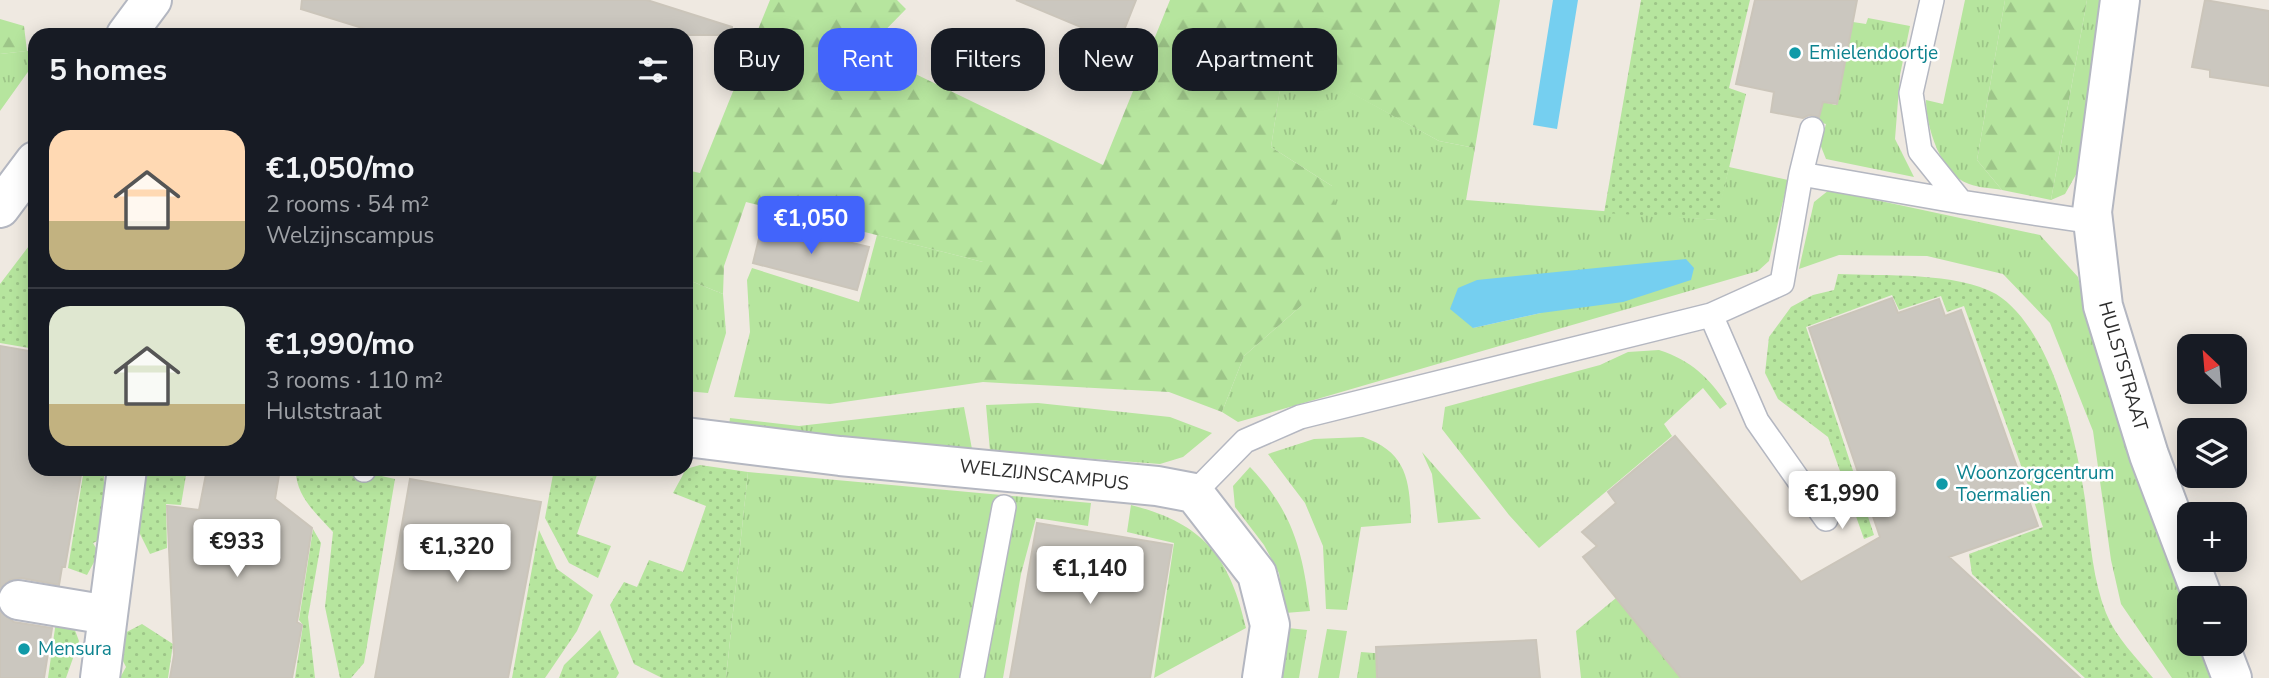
<!DOCTYPE html>
<html lang="en">
<head>
<meta charset="utf-8">
<style>
  body { margin:0; font-family:"Nunito Sans",sans-serif; background:#242831; color:#f1f3f6; height:100vh; display:flex; flex-direction:column; font-size:26px; white-space:nowrap }
  * { box-sizing:border-box; margin:0 }
  p { font-size:23px; color:#9ea1a6 }
  .icon { flex:none; width:38px; height:38px; fill:none; stroke:currentColor; stroke-width:2; stroke-linecap:round; stroke-linejoin:round }
  .map { position:relative; flex:1; overflow:hidden }
  .drawer { position:absolute; left:28px; top:28px; width:665px; height:448px; display:flex; flex-direction:column; background:#171b24; border-radius:21px; box-shadow:0 4px 18px #0003 }
  .drawer>* { flex:none }
  .banner { position:absolute; left:714px; top:28px; width:665px; height:63px; display:flex; gap:14px }
  .needle { width:46px; rotate:334deg }
  .fabs { position:absolute; left:2177px; top:334px; display:grid; gap:14px }
  .fabs a { display:grid; place-items:center; width:70px; height:70px; border-radius:14px; background:#171b24; box-shadow:0 4px 18px #0003; font-size:35px }
  .price { position:absolute; translate:-50% -60px; padding:0 16px; border-radius:7px; background:#fff; color:#222; font-size:23px; line-height:46px; filter:drop-shadow(0 2px 4px #0008) }
  .price::after { content:''; position:absolute; left:50%; top:42px; width:21px; height:16px; margin-left:-10px; background:inherit; clip-path:polygon(0 0,100% 0,50% 100%) }
  .price.on { background:#4264fb; color:#fff }
  ul { padding:0; list-style:none }
  li { display:flex; align-items:center; gap:21px; height:175px; padding:0 21px }
  li+li { border-top:2px solid #363941 }
  li span { display:grid; place-items:center; flex:none; width:196px; height:140px; border-radius:21px; color:#555 }
  li>.icon { margin-inline-start:auto }
  span .icon { width:84px; height:84px; fill:#fffc; stroke-width:1 }
  li b { font-size:30px }
  h2 { display:flex; justify-content:space-between; align-items:center; height:84px; padding:0 21px; font-size:30px }
  .pill { padding:0 24px; border-radius:21px; background:#171b24; box-shadow:0 4px 18px #0003; font-size:24px; line-height:63px }
  .pill.on { background:#4264fb; color:#fff }
  .map>svg:first-child { display:block }
  .grass { fill:url(#grass-tufts); fill-rule:evenodd }
  .forest { fill:url(#forest-firs) }
  .garden { fill:url(#garden-dots) }
  .water { fill:#75cff0 }
  .building { fill:#cbc7bf; stroke:#cbc5ba; stroke-width:2 }
  .lines { fill:none; stroke-linecap:round; stroke-linejoin:round }
  .lane-casing { stroke:#b4b7c1; stroke-width:26 }
  .street-casing { stroke:#b4b7c1; stroke-width:42 }
  .secondary-casing { stroke:#b4b7c1; stroke-width:42 }
  .lane { stroke:#fff; stroke-width:23 }
  .street { stroke:#fff; stroke-width:38 }
  .secondary { stroke:#fff; stroke-width:38 }
  .culture-dot { fill:#0f9aa8; stroke:#fff; stroke-width:2.5 }
  .labels { text-anchor:middle; dominant-baseline:central; stroke-width:5; stroke-linejoin:round; paint-order:stroke }
  .culture-label { font-size:19px; fill:#0d838f; stroke:#fff; text-anchor:start }
  .street-label { font-size:19px; fill:#2e2e2e; stroke:#fff }
</style>
</head>
<body>
<div class="map">
<svg width="2269" height="678" viewBox="0 0 2269 678">
  <defs>
    <pattern id="grass-tufts" width="24" height="20" patternUnits="userSpaceOnUse" patternTransform="scale(1.75)"><rect width="24" height="20" fill="#b6e59e"/><path d="M3 7l-1-3M5 7V3M7 7l1-3M15 17l-1-3M17 17v-4M19 17l1-3" fill="none" stroke="#9dc588"/></pattern>
    <pattern id="forest-firs" width="22" height="20" patternUnits="userSpaceOnUse" patternTransform="scale(1.75)"><rect width="22" height="20" fill="#b6e59e"/><path d="M5 1l3.5 6h-7zM16 11l3.5 6h-7z" fill="#9dc588"/></pattern>
    <pattern id="garden-dots" width="8" height="8" patternUnits="userSpaceOnUse" patternTransform="scale(1.75)"><rect width="8" height="8" fill="#b6e59e"/><path d="M2 2h.1M6 6h.1" fill="none" stroke="#9dc588" stroke-width="1.8" stroke-linecap="round"/></pattern>
  </defs>
  <rect width="100%" height="100%" fill="#efe9e1"/>
  <path class="grass" d="M1965 0H2005L1977 160 2002 190C1992 188 1979 188 1969 184 1941 175 1926 127 1926 100L1943 104Z
    M2087 0H2104L2078 171 2065 194 2051 200Z
    M1868 18 1910 26 1900 75 1895 139 1914 177 1826 159 1820 144 1826 124 1818 122 1823 102 1836 105 1853 22 1866 24Z
    M35 50V62L0 111V54Z
    M1285 56 1439 141 1475 148 1466 200 1716 220 1729 167 1788 180 1769 261 1758 271 1238 422 1222 412 1244 356 1301 306 1332 186 1271 147ZM1477 280 1541 313 1473 328Z
    M1829 190 2040 235 2078 277 2086 312 2189 608V644H2203L2216 678H2172L2121 604 2111 560 2093 431 2050 323 2003 274 1927 256 1839 255 1799 269 1814 202Z
    M877 235 983 262V382L830 404 734 397 750 332 747 280 752 268 859 302Z
    M686 279 723 294 726 333 708 393 686 391Z
    M1659 350C1692 361 1708 377 1727 404L1720 409 1703 388 1664 424 1672 436 1539 548 1509 515 1442 429 1445 407 1600 365 1628 352Z
    M1038 403 1170 417 1212 433 1183 457 1160 464 990 451 986 405Z
    M964 407 972 449 729 426 730 418 799 426Z
    M1363 437C1407 452 1410 481 1411 523L1361 527 1347 610 1326 609 1323 546 1305 503 1268 454 1314 439Z
    M1422 452 1481 519 1438 523 1432 474Z
    M1250 467C1293 511 1303 552 1310 611L1285 613 1279 573 1264 545 1235 507 1233 486Z
    M748 472 1091 503 1088 526 1036 518 1021 574 1003 678H726Z
    M1131 505C1203 523 1230 557 1246 628L1154 678 1174 543 1127 532Z
    M1616 598 1681 678H1581L1576 631Z
    M1288 628 1307 630 1299 678H1281Z
    M1327 629 1347 631 1339 678H1318Z
    M1361 652 1399 655 1401 678H1357Z"/>
  <path class="forest" d="M770 0H897L906 9 866 50 1103 165 1170 0H1500L1475 148 1439 141 1285 57 1271 147 1332 186 1341 239 1301 306 1244 356 1222 412 1169 392 983 382V262L746 202 724 266 723 294 686 279V170L700 173Z
    M2005 0H2087L2051 200 2002 190 1977 160Z
    M0 19 24 26 27 51 0 54Z"/>
  <path class="garden" d="M1641 0H1750L1729 88 1746 94 1717 220 1604 213Z
    M35 238V349L0 343V284Z
    M1838 274C1882 276 1958 272 1996 294 2051 328 2076 438 2085 499 2090 537 2092 577 2106 613 2116 638 2137 658 2153 678H2085L1972 574 1969 554 2043 527 1964 306 1947 312 1941 296 1899 310 1892 295 1806 327 1874 535 1864 539 1828 437 1778 399 1765 373 1769 337 1791 307 1813 295 1834 290Z
    M700 465 748 472 726 678H662L634 664 610 605 624 582 637 587 649 560 683 572 706 506 673 493 686 469Z
    M84 469H104V538L93 543 99 553 87 575 68 568Z
    M147 469H187L181 505 166 504 167 548 150 554 137 528Z
    M296 469H350L395 479 364 663 351 678H340L325 607 333 532C317 514 295 496 296 469Z
    M554 469H599L577 534 611 546 598 578 569 563 545 518Z
    M313 529 321 543 308 617 315 678H295L303 625 299 620Z
    M539 530 557 569 593 595 577 631 545 678H512Z
    M57 614 70 617 79 641 66 678H48Z
    M142 624 173 644 168 678H120L126 667 117 649 119 636Z
    M600 630 619 673 616 678H559L564 665Z"/>
  <path class="water" d="M1553 0H1578L1557 129 1533 125Z
    M1686 259 1694 268 1691 280 1623 302 1541 313 1473 328 1450 309 1458 288 1477 280Z"/>
  <path class="building" d="M302 0H647L732 27 731 35H385L301 9Z
    M1016 0H1136L1119 43Z
    M1755 0H1857L1837 104 1823 102 1819 117 1809 115 1803 118 1771 112 1774 92 1736 84Z
    M2205 0 2269 11V86L2210 77V70L2192 67Z
    M763 222 869 247 857 290 753 263Z
    M1892 298 1898 313 1939 299 1945 316 1961 310 2038 526 1949 557 2080 678H1681L1583 557 1597 546 1582 532 1616 503 1608 492 1675 436 1801 582 1880 537 1809 328Z
    M0 346 35 352V469H82L65 567H62L59 585 21 578 10 580 0 588Z
    M207 469H280L275 499 312 528 297 622 302 625 292 678H170L174 655 167 506 199 510Z
    M410 479 541 502 508 678H375Z
    M1037 523 1172 545 1150 678H1010Z
    M0 611 14 622 52 628 44 678H0Z
    M1536 640 1540 678H1377L1376 647Z"/>
  <g class="lines">
    <g class="lane-casing">
      <path id="lane" d="M1932 0 1911 93 1920 151 1961 202 2093 222
        M1801 174 1812 129
        M1711 315 1757 421 1826 519
        M364 470V469
        M1194 493 1245 441 1300 417 1711 315 1782 283 1801 174 1961 202
        M972 678 1004 507"/>
    </g>
    <g class="street-casing">
      <path id="street" d="M2120 0 2092 212 2103 306 2149 455 2203 598
        M686 437 840 456 1157 486 1194 493 1257 574 1270 625 1262 678
        M18 600 108 615 100 678
        M108 615 127 469
        M2219 644 2232 678"/>
    </g>
    <g class="secondary-casing">
      <path id="secondary" d="M126 35 152 0
        M0 208 35 161"/>
    </g>
    <use href="#lane" class="lane"/>
    <use href="#street" class="street"/>
    <use href="#secondary" class="secondary"/>
  </g>
  <g class="culture-dot">
    <circle cx="1795" cy="53" r="7"/>
    <circle cx="1942" cy="484" r="7"/>
    <circle cx="24" cy="649" r="7"/>
  </g>
  <g class="labels">
    <g class="culture-label">
      <text x="1809" y="53">Emielendoortje</text>
      <text x="1956" y="473">Woonzorgcentrum<tspan x="1956" dy="22">Toermalien</tspan></text>
      <text x="38" y="649">Mensura</text>
    </g>
    <g class="street-label">
      <text transform="translate(2123 366) rotate(74)">HULSTSTRAAT</text>
      <text transform="translate(1044 475) rotate(6)">WELZIJNSCAMPUS</text>
    </g>
  </g>
</svg>
<div class="fabs">
<a><svg class="needle" viewBox="-14 -14 28 28"><path d="M0-13l5 13h-10z" fill="#e53935"/><path d="M0 13l5-13h-10z" fill="#9ea1a6"/></svg></a>
<a><svg class="icon" aria-label="layers" viewBox="0 0 24 24"><path d="M12 4l9 5-9 5-9-5zM3 14l9 5 9-5"/></svg></a>
<a>+</a>
<a>−</a>
</div>
<b class="price on" style="left:811px;top:256px">€1,050</b>
<b class="price" style="left:1842px;top:531px">€1,990</b>
<b class="price" style="left:237px;top:579px">€933</b>
<b class="price" style="left:457px;top:584px">€1,320</b>
<b class="price" style="left:1090px;top:606px">€1,140</b>
<div class="banner">
<a class="pill">Buy</a>
<a class="pill on">Rent</a>
<a class="pill">Filters</a>
<a class="pill">New</a>
<a class="pill">Apartment</a>
</div>
<section class="drawer">
<h2>5 homes<svg class="icon" aria-label="filters" viewBox="0 0 24 24"><path d="M4 7h16M4 17h16"/><circle cx="9" cy="7" r="2"/><circle cx="15" cy="17" r="2"/></svg></h2>
<ul>
<li><span style="background:linear-gradient(#ffd9b3 65%,#c2b280 0)"><svg class="icon" aria-label="home" viewBox="0 0 24 24"><path d="M3 11l9-7 9 7M6 9v11h12V9"/></svg></span><div><b>€1,050/mo</b><p>2 rooms · 54 m²</p><p>Welzijnscampus</p></div></li>
<li><span style="background:linear-gradient(#dfe7d0 70%,#c2b280 0)"><svg class="icon" aria-label="home" viewBox="0 0 24 24"><path d="M3 11l9-7 9 7M6 9v11h12V9"/></svg></span><div><b>€1,990/mo</b><p>3 rooms · 110 m²</p><p>Hulststraat</p></div></li>
</ul>
</section>
</div>
</body>
</html>
